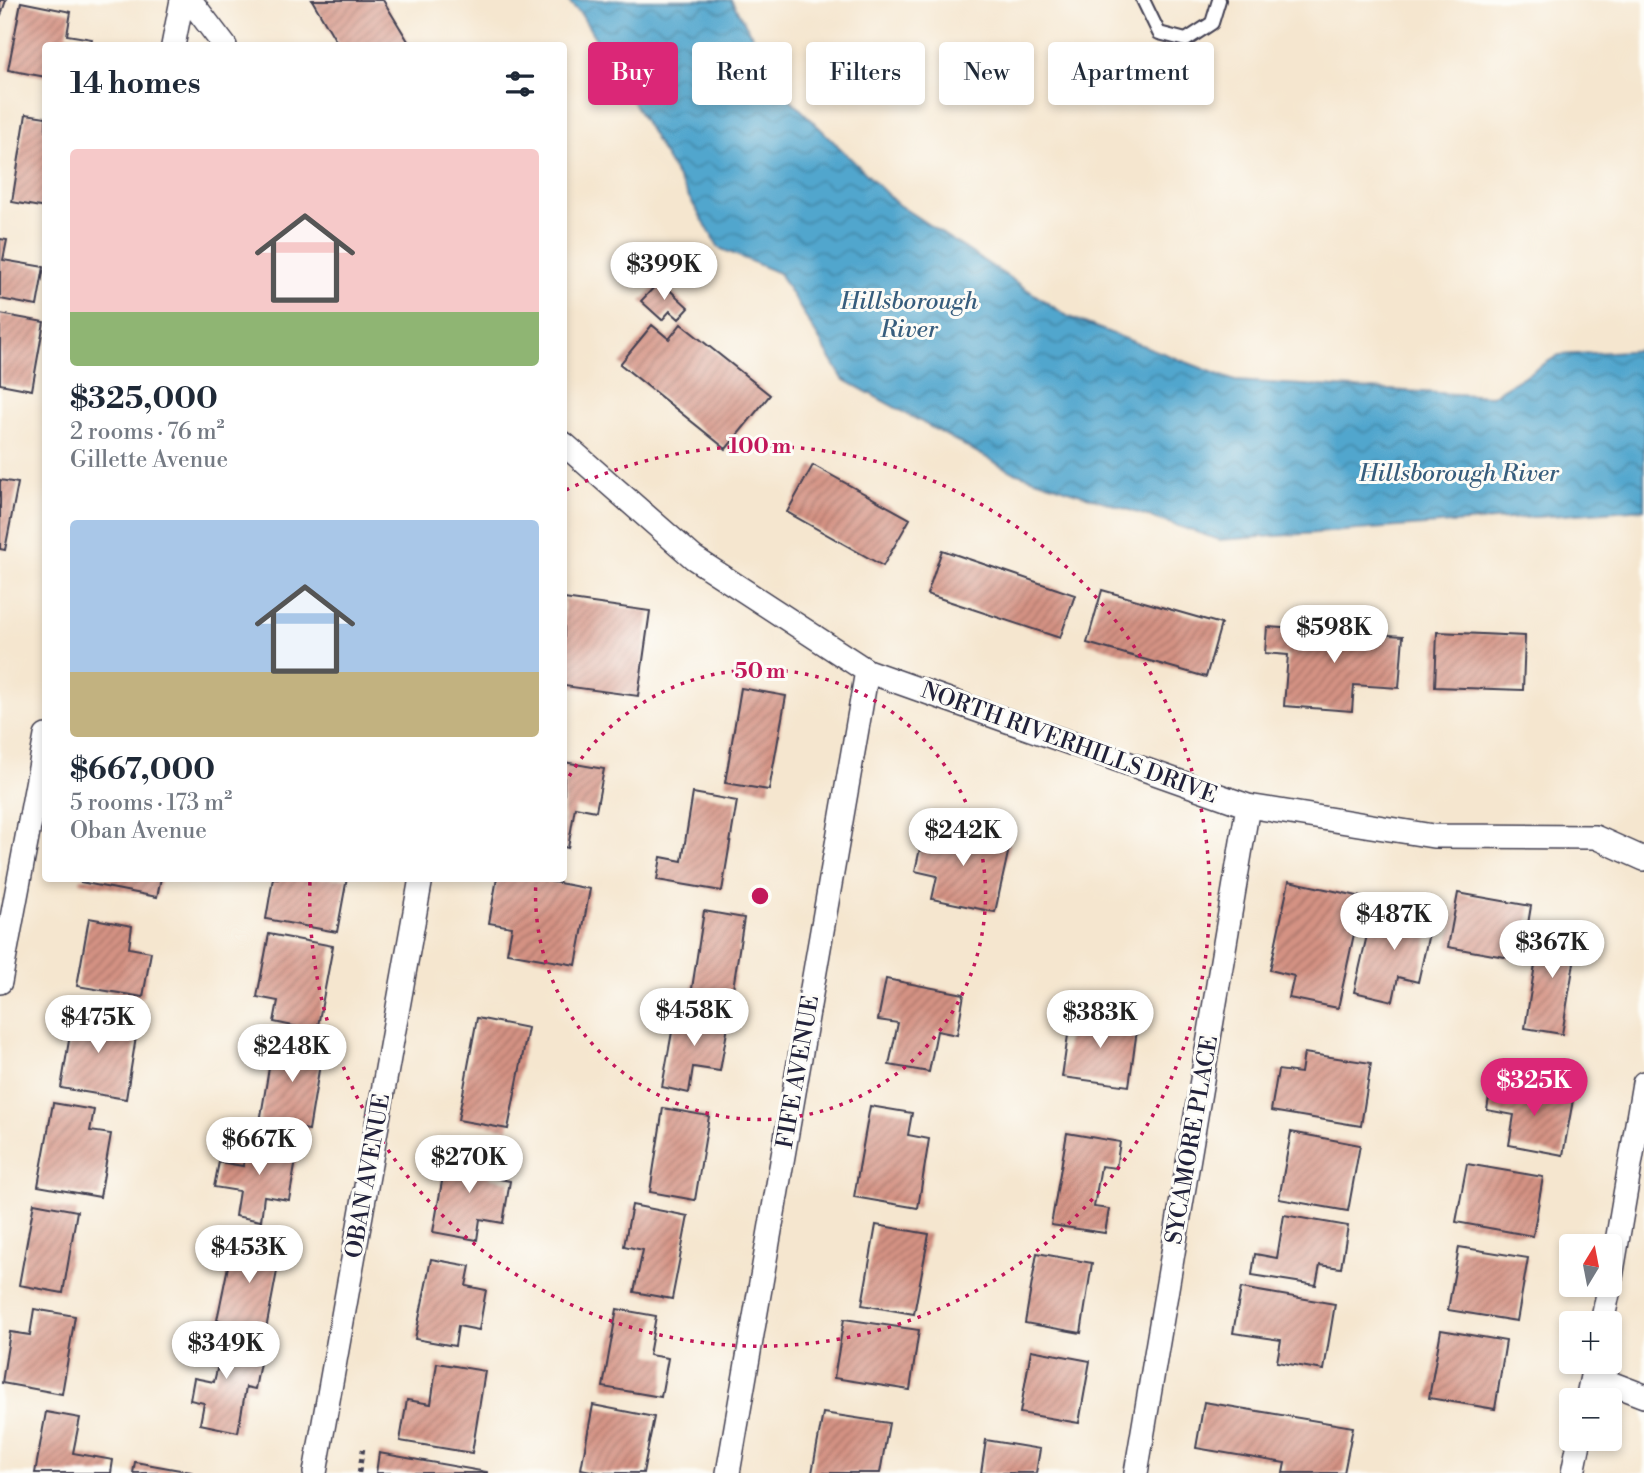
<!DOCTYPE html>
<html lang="en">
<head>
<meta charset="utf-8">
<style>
  body { margin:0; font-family:"Libre Bodoni",serif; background:#f2f2f3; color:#1f2937; height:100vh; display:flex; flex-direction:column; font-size:26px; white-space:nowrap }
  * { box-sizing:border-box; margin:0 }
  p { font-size:23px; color:#747a83 }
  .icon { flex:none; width:38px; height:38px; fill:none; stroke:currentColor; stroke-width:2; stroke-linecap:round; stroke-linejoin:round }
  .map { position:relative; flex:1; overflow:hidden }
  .sheet { position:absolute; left:42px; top:42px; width:525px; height:840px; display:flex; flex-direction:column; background:#fff; border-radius:7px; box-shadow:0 4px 10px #0003 }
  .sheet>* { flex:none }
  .top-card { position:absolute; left:588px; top:42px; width:665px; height:63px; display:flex; gap:14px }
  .needle { width:46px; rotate:10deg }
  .controls { position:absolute; left:1559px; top:1234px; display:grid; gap:14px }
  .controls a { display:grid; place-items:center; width:63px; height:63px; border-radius:7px; background:#fff; box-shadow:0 4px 10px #0003; font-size:35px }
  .price { position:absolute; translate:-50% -60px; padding:0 16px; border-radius:24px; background:#fff; color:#222; font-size:23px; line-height:46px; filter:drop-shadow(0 2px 4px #0008) }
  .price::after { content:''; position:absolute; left:50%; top:42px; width:21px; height:16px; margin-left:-10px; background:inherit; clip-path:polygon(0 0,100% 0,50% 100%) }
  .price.on { background:#db2777; color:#fff }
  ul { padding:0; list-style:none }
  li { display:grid; align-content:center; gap:14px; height:371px; padding:0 28px }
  li span { display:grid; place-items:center; height:217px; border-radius:7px; color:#555 }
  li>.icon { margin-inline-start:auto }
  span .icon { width:126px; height:126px; fill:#fffc; stroke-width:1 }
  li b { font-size:30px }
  h2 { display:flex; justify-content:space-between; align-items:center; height:84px; padding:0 28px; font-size:30px }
  .pill { padding:0 24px; border-radius:7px; background:#fff; box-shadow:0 4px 10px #0003; font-size:24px; line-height:63px }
  .pill.on { background:#db2777; color:#fff }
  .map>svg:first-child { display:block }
  .water { fill:url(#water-waves); stroke:#3a6484; stroke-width:2 }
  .building { fill:url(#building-hatch) }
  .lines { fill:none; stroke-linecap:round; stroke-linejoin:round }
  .lane-casing { stroke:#423f51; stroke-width:16 }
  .street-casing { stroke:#423f51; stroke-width:26 }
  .path { stroke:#423f51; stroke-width:4.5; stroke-dasharray:5 5; stroke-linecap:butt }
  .lane { stroke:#fff; stroke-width:12 }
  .street { stroke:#fff; stroke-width:23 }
  .ring { fill:none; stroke:#c2185b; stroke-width:3.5; stroke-dasharray:3.5 7 }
  .labels { text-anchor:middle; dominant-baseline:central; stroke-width:6; stroke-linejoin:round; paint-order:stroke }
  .street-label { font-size:23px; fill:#22223b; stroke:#fdfcf7 }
  .water-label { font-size:24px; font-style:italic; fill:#375d7d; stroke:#fdfcf7 }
  .centre { fill:#c2185b; stroke:#fdfcf7; stroke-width:3.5 }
  .ring-label { font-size:21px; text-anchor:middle; font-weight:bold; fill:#c2185b; stroke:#fdfcf7; stroke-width:6; stroke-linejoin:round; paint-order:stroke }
</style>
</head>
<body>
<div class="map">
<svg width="1644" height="1473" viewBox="0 0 1644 1473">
  <defs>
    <pattern id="water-waves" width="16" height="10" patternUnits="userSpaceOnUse" patternTransform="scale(1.75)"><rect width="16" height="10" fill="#51a6cd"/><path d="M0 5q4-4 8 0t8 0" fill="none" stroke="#4387a8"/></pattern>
    <pattern id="building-hatch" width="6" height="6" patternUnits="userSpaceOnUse" patternTransform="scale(1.75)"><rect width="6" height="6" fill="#d49283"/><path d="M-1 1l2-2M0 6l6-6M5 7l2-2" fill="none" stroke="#ac776c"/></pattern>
  </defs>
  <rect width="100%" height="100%" fill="#fdfcf7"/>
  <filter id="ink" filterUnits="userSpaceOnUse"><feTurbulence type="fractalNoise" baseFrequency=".0143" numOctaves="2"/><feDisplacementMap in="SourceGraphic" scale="14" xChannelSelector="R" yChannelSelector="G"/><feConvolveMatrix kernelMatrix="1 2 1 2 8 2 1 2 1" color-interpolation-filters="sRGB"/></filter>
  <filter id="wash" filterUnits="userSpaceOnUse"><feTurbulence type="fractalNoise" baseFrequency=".00686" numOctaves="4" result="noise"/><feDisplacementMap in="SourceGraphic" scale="28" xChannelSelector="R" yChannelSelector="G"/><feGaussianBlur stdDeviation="1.57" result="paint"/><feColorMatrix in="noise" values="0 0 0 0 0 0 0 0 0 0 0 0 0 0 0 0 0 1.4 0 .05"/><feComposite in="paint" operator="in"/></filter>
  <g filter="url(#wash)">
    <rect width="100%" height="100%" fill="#f5e6cf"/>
    <path class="water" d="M567 0H731L789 98 897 204 1069 317 1235 381 1491 396 1559 355 1644 350V509L1220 540 1011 471 843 379 779 273 719 248 581 14Z"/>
    <g id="blocks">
      <path class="building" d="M0 0H6L1 15H0Z
        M312 0H383L411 46H339Z
        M21 2 71 12 67 35 92 39 91 46H46V77L8 70Z
        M26 114 46 117V208L12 202Z
        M0 239 7 240 3 260 44 267 37 306 0 299Z
        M660 281 689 308 679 319 670 311 662 320 641 301Z
        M0 314 44 322 32 390 0 384Z
        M681 324 770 395 726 449 620 364 652 325 669 339Z
        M813 465 910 519 883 566 787 512Z
        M0 480 18 483 5 550 0 549Z
        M942 550 1075 595 1060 638 927 594Z
        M1102 590 1221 624 1206 677 1087 643Z
        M564 599 650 611 638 696 564 686Z
        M1267 627 1403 636 1399 688 1354 685 1352 711 1284 706 1288 655 1265 653Z
        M1437 632 1525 636 1523 690 1435 687Z
        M741 688 786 696 769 790 725 783Z
        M564 762 604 769 596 811 575 807 568 848 564 847Z
        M693 793 737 801 722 891 657 880 661 857 682 861Z
        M925 826 1010 844 995 912 932 899 937 876 915 871Z
        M81 878H161L157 897 80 882Z
        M273 878H347L337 932 266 919Z
        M497 878H533L590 889 576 965 507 953 512 927 489 923Z
        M1289 881 1362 897 1338 1008 1289 998 1294 976 1270 970Z
        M1458 893 1531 906 1522 960 1448 947Z
        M1395 903 1434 911 1418 982 1398 977 1393 1001 1354 992 1370 922 1389 927Z
        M704 911 744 918 731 1001 691 995Z
        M89 918 132 926 129 948 151 952 143 997 77 986Z
        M1541 927 1579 933 1562 1034 1525 1028Z
        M269 934 333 946 317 1031 274 1022 278 1001 257 997Z
        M886 979 964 994 957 1035 937 1031 929 1072 889 1065 898 1023 878 1020Z
        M75 1005 118 1013 115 1033 136 1037 126 1099 61 1088Z
        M676 1010 729 1020 720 1071 693 1067 689 1093 662 1087Z
        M1071 1014 1138 1023 1129 1086 1062 1077Z
        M477 1018 528 1028 508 1129 458 1120Z
        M274 1038 323 1046 309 1130 260 1122Z
        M1304 1053 1371 1063 1361 1126 1271 1111 1278 1070 1301 1073Z
        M1491 1085 1573 1100 1563 1155 1509 1145 1514 1115 1487 1110Z
        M53 1103 94 1110 90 1131 111 1134 100 1197 38 1186Z
        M870 1106 912 1113 908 1135 929 1139 918 1208 854 1197Z
        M663 1108 709 1116 695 1200 650 1192Z
        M1291 1132 1360 1145 1348 1211 1279 1199Z
        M1067 1133 1120 1142 1116 1168 1101 1166 1094 1207 1109 1209 1105 1233 1051 1225Z
        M248 1141 298 1149 289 1200 264 1196 261 1221 235 1216 239 1191 214 1187 219 1162 243 1166Z
        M448 1148 492 1156 489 1177 510 1181 503 1223 480 1219 477 1240 433 1232Z
        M1467 1164 1543 1177 1533 1236 1456 1222Z
        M34 1203 77 1211 63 1293 19 1285Z
        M632 1205 688 1216 672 1299 634 1292 643 1250 624 1246Z
        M1284 1215 1348 1226 1341 1268 1320 1265 1316 1285 1252 1275 1255 1254 1277 1258Z
        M876 1225 929 1234 914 1314 862 1305Z
        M233 1242 281 1250 266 1329 217 1320Z
        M1459 1247 1528 1258 1517 1321 1448 1310Z
        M1037 1253 1092 1263 1081 1333 1025 1323Z
        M431 1259 470 1266 466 1286 486 1290 479 1330 458 1326 455 1346 415 1339Z
        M1241 1288 1335 1304 1324 1370 1277 1362 1281 1340 1233 1333Z
        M34 1309 75 1316 62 1394 2 1383 10 1332 30 1335Z
        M617 1309 656 1316 649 1355 668 1358 661 1397 603 1387Z
        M844 1319 919 1330 910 1390 834 1378Z
        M1441 1330 1506 1341 1495 1409 1429 1398Z
        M203 1335 263 1347 255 1389 246 1387 238 1432 200 1424 204 1403 190 1400 194 1378 214 1382 219 1361 198 1356Z
        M1031 1350 1090 1361 1079 1423 1020 1413Z
        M437 1363 485 1371 472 1453 400 1441 407 1400 431 1404Z
        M1204 1402 1353 1427 1344 1473H1283L1285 1463 1196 1448Z
        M593 1405 654 1417 643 1473H601L581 1469Z
        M46 1412 80 1418 73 1453 113 1460 111 1473H35Z
        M823 1413 889 1423 880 1473H812Z
        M986 1440 1040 1449 1036 1473H981Z
        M379 1453 487 1472V1473H376Z
        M135 1462 191 1472 190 1473H133Z"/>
    </g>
  </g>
  <g filter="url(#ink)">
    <use href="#blocks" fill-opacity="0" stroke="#423f51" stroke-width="2"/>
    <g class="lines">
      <g class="lane-casing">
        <path id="lane" d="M1143 0 1159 33 1186 40 1212 23 1219 0"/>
      </g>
      <g class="street-casing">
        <path id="street" d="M190 0 225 46
          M173 46 182 0
          M564 444 694 558 867 671 1248 806 1433 836 1595 837 1644 859
          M0 982 46 736
          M1610 1283 1644 1083
          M1602 1323 1610 1284
          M1592 1376 1644 1396
          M1587 1400 1595 1362
          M315 1473 421 878
          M728 1473 867 671
          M1136 1473 1248 806
          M1573 1473 1580 1438"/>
      </g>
      <path class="path" d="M359 1473 363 1449"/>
      <use href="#lane" class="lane"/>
      <use href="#street" class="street"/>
    </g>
  </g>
  <g class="ring">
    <path d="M564 785A225 225 0 1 1 536 880"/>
    <path d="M566 490A450 450 0 1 1 310 880"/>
  </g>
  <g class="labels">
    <g class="street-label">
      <text transform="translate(1069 743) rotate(20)">NORTH RIVERHILLS DRIVE</text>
      <text transform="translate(798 1072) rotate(-80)">FIFE AVENUE</text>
      <text transform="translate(1192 1140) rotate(-80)">SYCAMORE PLACE</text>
      <text transform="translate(368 1176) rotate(-80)">OBAN AVENUE</text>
    </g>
    <g class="water-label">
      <text x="909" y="302">Hillsborough<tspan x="909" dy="28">River</tspan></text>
      <text x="1459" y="474">Hillsborough River</text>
    </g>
  </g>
  <circle cx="760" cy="896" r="10" class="centre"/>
  <g class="ring-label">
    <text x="760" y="453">100 m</text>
    <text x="760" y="678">50 m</text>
  </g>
</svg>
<div class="controls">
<a><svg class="needle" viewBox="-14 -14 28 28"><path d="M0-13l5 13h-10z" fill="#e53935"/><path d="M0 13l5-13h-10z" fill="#747a83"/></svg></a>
<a>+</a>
<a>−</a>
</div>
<b class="price" style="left:664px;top:302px">$399K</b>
<b class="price" style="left:1334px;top:665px">$598K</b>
<b class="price" style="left:963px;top:868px">$242K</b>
<b class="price" style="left:1394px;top:952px">$487K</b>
<b class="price" style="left:1552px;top:980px">$367K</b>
<b class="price" style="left:694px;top:1048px">$458K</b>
<b class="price" style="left:1100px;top:1050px">$383K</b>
<b class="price" style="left:98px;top:1055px">$475K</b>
<b class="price" style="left:292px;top:1084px">$248K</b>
<b class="price on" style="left:1534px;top:1118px">$325K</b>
<b class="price" style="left:259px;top:1177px">$667K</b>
<b class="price" style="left:469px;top:1195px">$270K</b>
<b class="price" style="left:249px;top:1285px">$453K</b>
<b class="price" style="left:226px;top:1381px">$349K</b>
<div class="top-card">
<a class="pill on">Buy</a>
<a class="pill">Rent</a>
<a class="pill">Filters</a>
<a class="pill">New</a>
<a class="pill">Apartment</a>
</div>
<section class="sheet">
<h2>14 homes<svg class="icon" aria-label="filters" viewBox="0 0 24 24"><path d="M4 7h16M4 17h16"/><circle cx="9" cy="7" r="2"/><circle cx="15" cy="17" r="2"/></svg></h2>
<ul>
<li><span style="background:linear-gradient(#f6c9c9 75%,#8fb573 0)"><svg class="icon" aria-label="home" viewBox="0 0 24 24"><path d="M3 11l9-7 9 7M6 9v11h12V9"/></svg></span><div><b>$325,000</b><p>2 rooms · 76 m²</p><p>Gillette Avenue</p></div></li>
<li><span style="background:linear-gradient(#a9c7e8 70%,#c2b280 0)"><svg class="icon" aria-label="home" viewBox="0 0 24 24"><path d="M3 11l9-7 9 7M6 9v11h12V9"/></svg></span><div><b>$667,000</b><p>5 rooms · 173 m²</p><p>Oban Avenue</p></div></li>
</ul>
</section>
</div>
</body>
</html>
